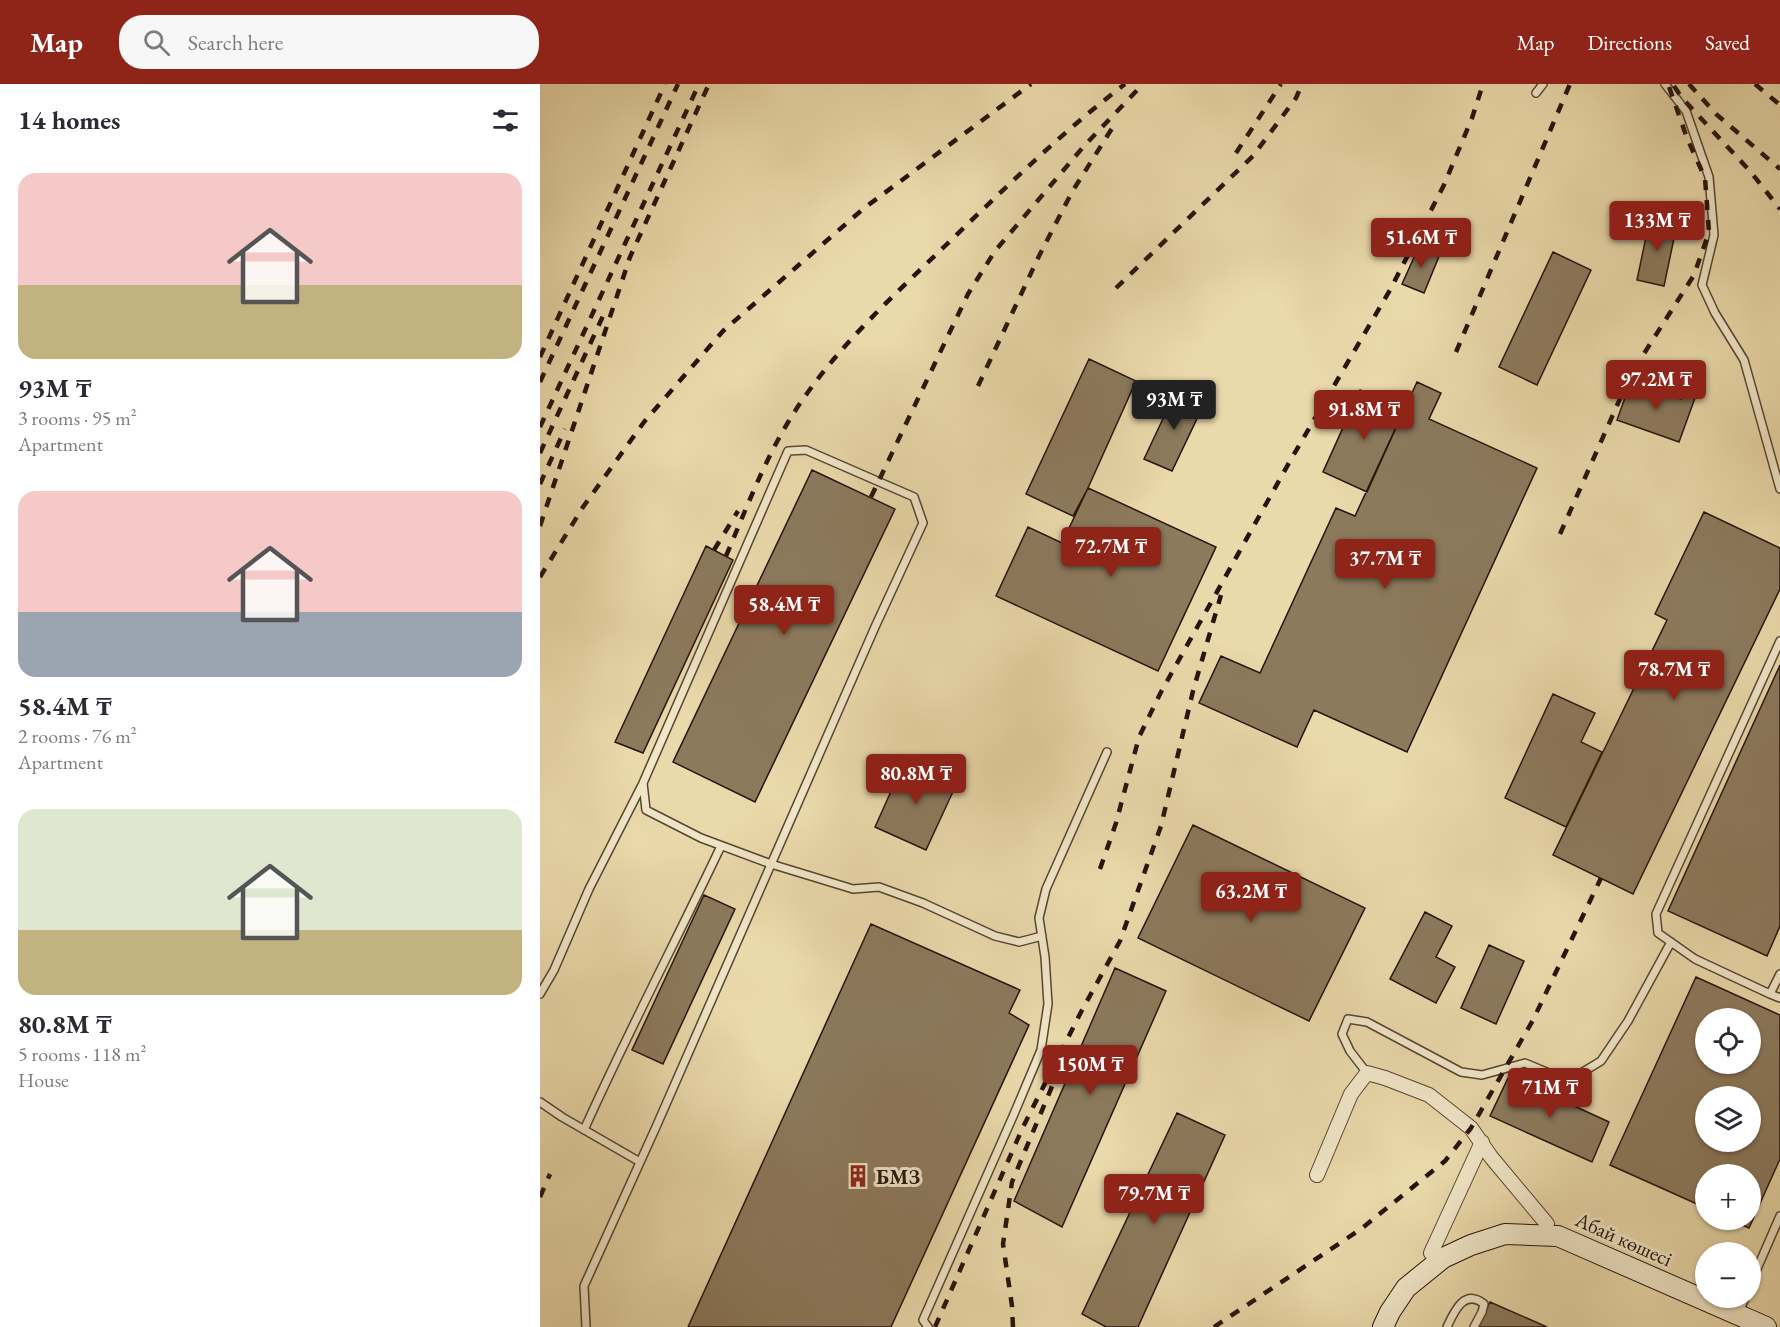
<!DOCTYPE html>
<html lang="en">
<head>
<meta charset="utf-8">
<style>
  body { margin:0; font-family:"EB Garamond",serif; background:#f7f7f7; color:#2b2b33; height:100vh; display:flex; flex-direction:column; font-size:22px; white-space:nowrap }
  * { box-sizing:border-box; margin:0 }
  p { font-size:20px; color:#7c7c81 }
  .icon { flex:none; width:33px; height:33px; fill:none; stroke:currentColor; stroke-width:2; stroke-linecap:round; stroke-linejoin:round }
  .map { position:relative; flex:1; overflow:hidden }
  .drawer { display:flex; flex-direction:column; background:#fff; width:540px }
  .drawer>* { flex:none }
  .controls { position:absolute; left:1155px; top:924px; display:grid; gap:12px }
  .controls a { display:grid; place-items:center; width:66px; height:66px; border-radius:50%; background:#fff; box-shadow:0 2px 4px #0004; font-size:30px }
  .price { position:absolute; translate:-50% -51px; padding:0 14px; border-radius:6px; background:#8f2418; color:#fff; font-size:20px; line-height:39px; filter:drop-shadow(0 2px 3px #0008) }
  .price::after { content:''; position:absolute; left:50%; top:36px; width:18px; height:14px; margin-left:-9px; background:inherit; clip-path:polygon(0 0,100% 0,50% 100%) }
  .price.current { background:#222; color:#fff }
  ul { padding:0; list-style:none }
  li { display:grid; align-content:center; gap:12px; height:318px; padding:0 18px }
  li span { display:grid; place-items:center; height:186px; border-radius:18px; color:#555 }
  li>.icon { margin-inline-start:auto }
  span .icon { width:108px; height:108px; fill:#fffc; stroke-width:1 }
  li b { font-size:26px }
  h2 { display:flex; justify-content:space-between; align-items:center; height:72px; padding:0 18px; font-size:26px }
  header { display:flex; align-items:center; gap:36px; box-sizing:border-box; height:84px; padding:0 30px; background:#8f2418; color:#fff }
  header strong { font-size:28px }
  nav { display:flex; gap:33px; margin-inline-start:auto; font-size:21px }
  .search { width:420px; height:54px; background:#f7f7f7; display:flex; align-items:center; gap:15px; box-sizing:border-box; padding:0 21px; border-radius:24px; color:#7c7c81; font-size:22px }
  main { display:flex; flex:1; min-height:0 }
  .map>svg:first-child { display:block }
  .building { fill:#8c7a5d; stroke:#261409; stroke-width:1.5; fill-rule:evenodd }
  .lines { fill:none; stroke-linecap:round; stroke-linejoin:round }
  .lane-casing { stroke:#574532; stroke-width:10 }
  .street-casing { stroke:#574532; stroke-width:16 }
  .secondary-casing { stroke:#261409; stroke-width:22 }
  .lane { stroke:#f1e6c8; stroke-width:7 }
  .street { stroke:#f1e6c8; stroke-width:14 }
  .secondary { stroke:#f1e6c8; stroke-width:20 }
  .rail { stroke:#261409; stroke-width:4.5; stroke-dasharray:10 10; stroke-linecap:butt }
  .labels { text-anchor:middle; dominant-baseline:central; stroke-width:6; stroke-linejoin:round; paint-order:stroke }
  .poi-label { font-size:21px; font-weight:bold; fill:#261409; stroke:#f1e6c8; text-anchor:start }
  .street-label { font-size:21px; fill:#261409; stroke:#f1e6c8 }
</style>
</head>
<body>
<header>
<strong>Map</strong>
<div class="search"><svg class="icon" aria-label="search" viewBox="0 0 24 24"><circle cx="10" cy="10" r="6"/><path d="M15 15l6 6"/></svg>Search here</div>
<nav><a>Map</a><a>Directions</a><a>Saved</a></nav>
</header>
<main>
<section class="drawer">
<h2>14 homes<svg class="icon" aria-label="filters" viewBox="0 0 24 24"><path d="M4 7h16M4 17h16"/><circle cx="9" cy="7" r="2"/><circle cx="15" cy="17" r="2"/></svg></h2>
<ul>
<li><span style="background:linear-gradient(#f6c9c9 60%,#c2b280 0)"><svg class="icon" aria-label="home" viewBox="0 0 24 24"><path d="M3 11l9-7 9 7M6 9v11h12V9"/></svg></span><div><b>93M ₸</b><p>3 rooms · 95 m²</p><p>Apartment</p></div></li>
<li><span style="background:linear-gradient(#f6c9c9 65%,#9aa5b1 0)"><svg class="icon" aria-label="home" viewBox="0 0 24 24"><path d="M3 11l9-7 9 7M6 9v11h12V9"/></svg></span><div><b>58.4M ₸</b><p>2 rooms · 76 m²</p><p>Apartment</p></div></li>
<li><span style="background:linear-gradient(#dfe7d0 65%,#c2b280 0)"><svg class="icon" aria-label="home" viewBox="0 0 24 24"><path d="M3 11l9-7 9 7M6 9v11h12V9"/></svg></span><div><b>80.8M ₸</b><p>5 rooms · 118 m²</p><p>House</p></div></li>
</ul>
</section>
<div class="map">
<svg width="1240" height="1243" viewBox="0 0 1240 1243">
  <rect width="100%" height="100%" fill="#ead9ab"/>
  <filter id="stains"><feTurbulence type="fractalNoise" baseFrequency=".00333" numOctaves="4"/><feColorMatrix values="0 0 0 0 .2 0 0 0 0 .09 0 0 0 0 .02 0 0 0 .5 -.17"/></filter>
  <radialGradient id="worn" r=".72"><stop offset=".6" stop-color="#630" stop-opacity="0"/><stop offset="1" stop-color="#630" stop-opacity=".3"/></radialGradient>
  <path class="building" d="M1110 134 1137 140 1124 202 1097 196Z
    M880 160 900 170 884 209 862 200Z
    M1013 168 1051 186 997 301 959 283Z
    M549 275 596 297 548 404 533 432 486 410Z
    M1091 297 1141 315 1143 310 1155 314 1139 358 1077 336Z
    M877 298 901 309 889 335 997 384 867 668 774 626 757 663 659 619 681 572 720 589 796 424 815 432Z
    M820 306 864 326 827 408 783 388Z
    M636 307 664 320 632 387 604 375Z
    M272 386 355 425 215 718 133 678Z
    M548 404 676 463 618 587 456 512 488 443 522 459Z
    M1164 428 1240 464V505L1093 810 1013 771 1127 536 1115 530Z
    M166 462 193 476 103 669 75 658Z
    M1240 581V842L1227 872 1128 827Z
    M1013 610 1055 629 1041 658 1062 668 1026 743 965 714Z
    M365 676 417 699 386 766 335 743Z
    M653 741 825 824 769 937 598 854Z
    M164 811 195 825 123 980 92 966Z
    M885 828 912 842 896 873 915 883 896 919 850 895Z
    M331 840 480 906 469 929 489 941 351 1243H148Z
    M949 861 984 877 956 940 921 924Z
    M575 884 626 907 522 1143 474 1117Z
    M1156 893 1240 931V1075L1209 1144 1190 1136H1210V1090H1166V1124L1070 1081ZM1166 934H1210V980H1166ZM1166 1012H1210V1058H1166Z
    M969 992 1069 1038 1052 1078 950 1032Z
    M637 1029 685 1051 598 1243H566L542 1230Z
    M950 1218 1007 1243H938Z"/>
  <g class="lines">
    <g class="lane-casing">
      <path id="lane" d="M1125 0 1146 27 1169 93 1174 151 1162 201 1175 229 1204 276 1240 405
        M996 9 1003 0
        M1240 890 1230 910 1240 914
        M0 910 14 886 49 805 102 701
        M1230 910 1155 875 1118 849 1116 830 1240 557
        M827 989 810 967 802 950 808 935 827 938 921 988 942 991 985 979 1028 997 1061 977 1088 937 1131 858
        M0 1018 22 1033 100 1078
        M44 1046C87 950 136 857 181 762
        M1210 1201 1240 1132
        M1202 1221 1205 1214
        M46 1243 44 1202 116 1043 335 543 383 439 374 413 266 366 248 367 103 699 106 726 161 754 231 780 313 805 339 803 383 819 455 852 479 858 502 852
        M388 1243 383 1236 474 1030 501 966 508 920 505 873 499 834 506 805 567 668
        M907 1243C914 1228 924 1204 944 1220L942 1228 934 1243"/>
    </g>
    <g class="street-casing">
      <path id="street" d="M777 1091 811 1010 827 989 845 994 889 1011 931 1044 951 1073 1007 1140
        M891 1169 942 1058"/>
    </g>
    <g class="secondary-casing">
      <path id="secondary" d="M843 1243 850 1228 866 1204 903 1174 931 1161 965 1150 1018 1152 1226 1243"/>
    </g>
    <use href="#lane" class="lane"/>
    <use href="#street" class="street"/>
    <use href="#secondary" class="secondary"/>
    <path class="rail" d="M1149 0 1176 30 1240 85
      M1215 0 1240 21
      M1134 2 1142 14 1210 87 1240 125
      M696 69 741 0
      M576 204 713 72 756 14 762 0
      M916 268 1030 0
      M0 273 125 0
      M0 298 138 0
      M438 302 499 172 532 108 576 38
      M0 343 159 0
      M0 369 63 232
      M0 400 25 345
      M331 413 428 210 455 167 544 62 603 0
      M0 442 90 173 169 0
      M1020 450 1091 290 1154 191 1169 148 1165 94 1147 54 1128 0
      M174 466 198 427
      M186 472C205 428 222 382 247 340 288 271 349 216 406 161 464 105 522 48 585 0
      M0 493 43 423 104 338 183 247 323 125 491 0
      M560 785 576 739 599 653 621 608 750 377 850 206 904 101 932 34 943 0
      M0 1113 10 1090
      M395 1243 483 1043 541 928 580 857 621 742 653 607 681 511
      M473 1243 472 1222 463 1160 472 1098 513 1000
      M674 1243 821 1145 905 1077 931 1044 993 936 1061 794"/>
  </g>
  <defs>
    <g id="building-bare" transform="scale(1.8)"><path d="M-4-6H4V6H1V3H-1V6H-4ZM-2.5-4.3h1.7v1.8h-1.7ZM.8-4.3h1.7v1.8H.8ZM-2.5-1h1.7V.8h-1.7ZM.8-1h1.7V.8H.8Z" fill="#8f2418" stroke="#f1e6c8" stroke-width="2.5" paint-order="stroke"/></g>
  </defs>
  <g fill-rule="evenodd">
    <use href="#building-bare" x="318" y="1092"/>
  </g>
  <g class="labels">
    <g class="poi-label">
      <text x="336" y="1092">БМЗ</text>
    </g>
    <g class="street-label">
      <text transform="translate(1084 1155) rotate(24)">Абай көшесі</text>
    </g>
  </g>
  <rect width="100%" height="100%" filter="url(#stains)"/>
  <rect width="100%" height="100%" fill="url(#worn)"/>
</svg>
<div class="controls">
<a><svg class="icon" aria-label="locate" viewBox="0 0 24 24"><circle cx="12" cy="12" r="6"/><path d="M12 2v4M12 18v4M2 12h4M18 12h4"/></svg></a>
<a><svg class="icon" aria-label="layers" viewBox="0 0 24 24"><path d="M12 4l9 5-9 5-9-5zM3 14l9 5 9-5"/></svg></a>
<a>+</a>
<a>−</a>
</div>
<b class="price" style="left:1117px;top:168px">133M ₸</b>
<b class="price" style="left:881px;top:185px">51.6M ₸</b>
<b class="price" style="left:1116px;top:327px">97.2M ₸</b>
<b class="price current" style="left:634px;top:347px">93M ₸</b>
<b class="price" style="left:824px;top:357px">91.8M ₸</b>
<b class="price" style="left:571px;top:494px">72.7M ₸</b>
<b class="price" style="left:845px;top:506px">37.7M ₸</b>
<b class="price" style="left:244px;top:552px">58.4M ₸</b>
<b class="price" style="left:1134px;top:617px">78.7M ₸</b>
<b class="price" style="left:376px;top:721px">80.8M ₸</b>
<b class="price" style="left:711px;top:839px">63.2M ₸</b>
<b class="price" style="left:550px;top:1012px">150M ₸</b>
<b class="price" style="left:1010px;top:1035px">71M ₸</b>
<b class="price" style="left:614px;top:1141px">79.7M ₸</b>
</div>
</main>
</body>
</html>
